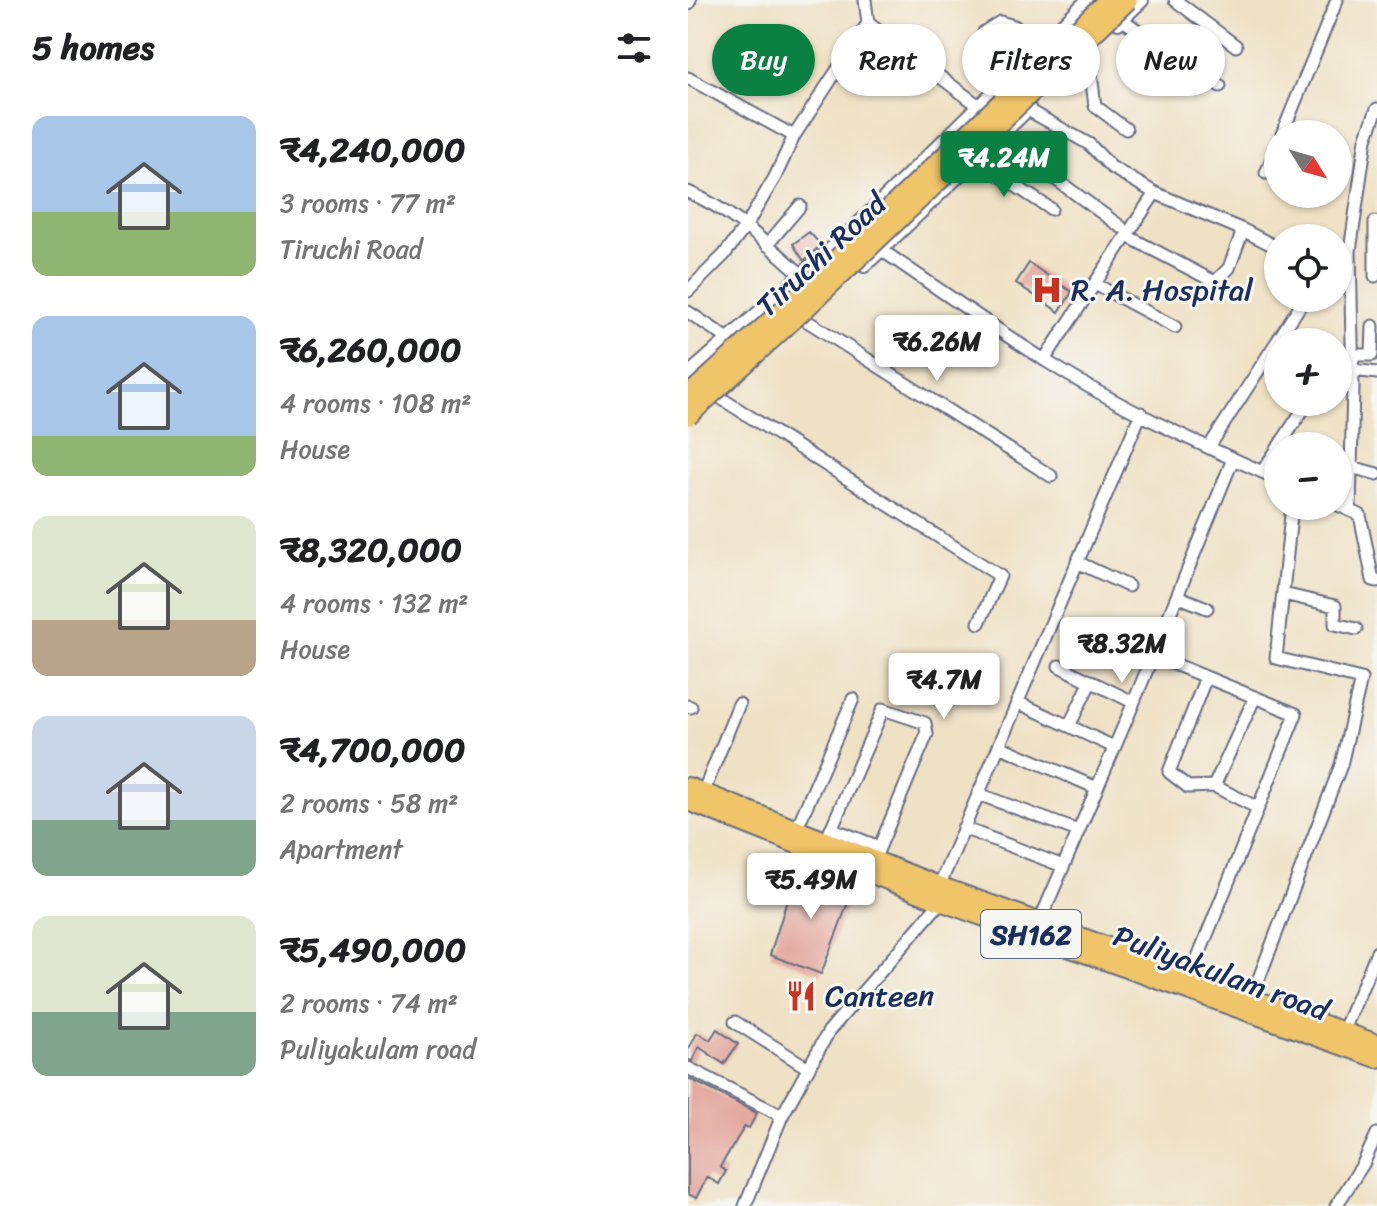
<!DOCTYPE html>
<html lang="en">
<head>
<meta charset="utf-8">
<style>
  body { margin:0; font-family:Sriracha,sans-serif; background:#f6f6f6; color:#202124; height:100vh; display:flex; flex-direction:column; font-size:30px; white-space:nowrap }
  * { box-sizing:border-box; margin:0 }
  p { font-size:26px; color:#757577 }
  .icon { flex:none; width:44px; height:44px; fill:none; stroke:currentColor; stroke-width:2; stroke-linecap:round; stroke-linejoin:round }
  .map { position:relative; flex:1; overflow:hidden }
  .sheet { display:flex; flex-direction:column; background:#fff; width:688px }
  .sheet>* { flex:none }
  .top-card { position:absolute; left:24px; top:24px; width:544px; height:72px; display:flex; gap:16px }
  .needle { width:52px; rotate:127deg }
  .buttons { position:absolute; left:576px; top:120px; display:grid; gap:16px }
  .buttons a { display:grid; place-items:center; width:88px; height:88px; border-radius:50%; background:#fff; box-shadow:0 2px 6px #0004; font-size:40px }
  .price { position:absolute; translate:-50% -68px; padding:0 18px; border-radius:8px; background:#fff; color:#222; font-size:26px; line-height:52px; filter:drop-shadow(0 2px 4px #0008) }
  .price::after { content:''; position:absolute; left:50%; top:48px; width:24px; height:18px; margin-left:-12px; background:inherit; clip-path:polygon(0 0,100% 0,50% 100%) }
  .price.on { background:#0b8043; color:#fff }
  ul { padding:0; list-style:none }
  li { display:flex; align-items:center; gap:24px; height:200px; padding:0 32px }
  li span { display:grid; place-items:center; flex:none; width:224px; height:160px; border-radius:16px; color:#555 }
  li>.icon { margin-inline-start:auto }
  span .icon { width:96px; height:96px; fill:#fffc; stroke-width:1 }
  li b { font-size:34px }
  h2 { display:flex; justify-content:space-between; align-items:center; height:96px; padding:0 32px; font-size:34px }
  .chip { padding:0 28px; border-radius:36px; background:#fff; box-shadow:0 2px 6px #0004; font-size:28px; line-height:72px }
  .chip.on { background:#0b8043; color:#fff }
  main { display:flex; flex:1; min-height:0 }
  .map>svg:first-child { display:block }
  .building { fill:#e3aaa0 }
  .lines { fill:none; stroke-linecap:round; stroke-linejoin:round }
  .minor-casing { stroke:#656d82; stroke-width:15 }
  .tertiary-casing { stroke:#656d82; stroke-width:18 }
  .primary-casing { stroke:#656d82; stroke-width:22 }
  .minor { stroke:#fff; stroke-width:11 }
  .tertiary { stroke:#fff; stroke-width:14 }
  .primary { stroke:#f0c469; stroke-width:18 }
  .trunk-bridge-casing { stroke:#656d82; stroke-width:22; stroke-linecap:butt }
  .trunk-bridge { stroke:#f0c469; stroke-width:18 }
  .labels { text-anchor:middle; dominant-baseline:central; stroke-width:6; stroke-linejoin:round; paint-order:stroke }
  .shield { fill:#f6f6f2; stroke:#5d6b8a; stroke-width:2 }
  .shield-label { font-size:28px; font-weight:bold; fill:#1b2f5e }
  .street-label { font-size:30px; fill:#1b2f5e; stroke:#f6f6f2 }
  .poi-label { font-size:30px; fill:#1b2f5e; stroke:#f6f6f2; text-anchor:start }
</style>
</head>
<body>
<main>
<section class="sheet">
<h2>5 homes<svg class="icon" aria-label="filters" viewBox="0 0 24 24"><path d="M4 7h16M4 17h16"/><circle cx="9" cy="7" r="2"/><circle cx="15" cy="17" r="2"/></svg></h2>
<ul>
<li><span style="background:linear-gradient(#a9c7e8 60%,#8fb573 0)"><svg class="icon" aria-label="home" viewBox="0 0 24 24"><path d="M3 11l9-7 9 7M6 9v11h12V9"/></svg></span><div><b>₹4,240,000</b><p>3 rooms · 77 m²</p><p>Tiruchi Road</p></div></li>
<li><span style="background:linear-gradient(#a9c7e8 75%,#8fb573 0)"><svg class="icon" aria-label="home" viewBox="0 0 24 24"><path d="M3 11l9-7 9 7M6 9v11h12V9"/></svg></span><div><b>₹6,260,000</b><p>4 rooms · 108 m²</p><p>House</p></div></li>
<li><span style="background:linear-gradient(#dfe7d0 65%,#b9a48a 0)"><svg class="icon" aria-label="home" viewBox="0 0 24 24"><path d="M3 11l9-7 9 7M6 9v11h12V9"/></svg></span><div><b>₹8,320,000</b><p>4 rooms · 132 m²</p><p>House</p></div></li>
<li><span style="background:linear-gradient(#c9d6e8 65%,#7fa58c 0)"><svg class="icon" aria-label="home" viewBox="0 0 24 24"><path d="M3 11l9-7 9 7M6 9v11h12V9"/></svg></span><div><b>₹4,700,000</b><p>2 rooms · 58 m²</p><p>Apartment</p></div></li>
<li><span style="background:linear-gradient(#dfe7d0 60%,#7fa58c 0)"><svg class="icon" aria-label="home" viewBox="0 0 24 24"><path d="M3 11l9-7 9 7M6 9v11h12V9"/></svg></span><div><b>₹5,490,000</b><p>2 rooms · 74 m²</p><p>Puliyakulam road</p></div></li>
</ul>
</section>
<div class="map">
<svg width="689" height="1206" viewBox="0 0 689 1206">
  <rect width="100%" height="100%" fill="#f6f6f2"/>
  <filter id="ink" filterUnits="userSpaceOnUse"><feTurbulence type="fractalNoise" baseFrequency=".0125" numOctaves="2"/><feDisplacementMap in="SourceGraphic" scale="16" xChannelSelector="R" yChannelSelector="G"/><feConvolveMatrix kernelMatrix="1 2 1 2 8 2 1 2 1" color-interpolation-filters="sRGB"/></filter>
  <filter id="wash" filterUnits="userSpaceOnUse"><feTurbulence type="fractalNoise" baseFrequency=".006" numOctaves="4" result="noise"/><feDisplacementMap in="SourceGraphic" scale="32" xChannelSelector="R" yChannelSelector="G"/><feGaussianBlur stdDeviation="1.8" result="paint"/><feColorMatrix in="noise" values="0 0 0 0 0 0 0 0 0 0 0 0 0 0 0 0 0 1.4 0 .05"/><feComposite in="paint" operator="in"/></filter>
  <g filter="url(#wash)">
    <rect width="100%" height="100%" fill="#efe1c4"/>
    <g id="blocks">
      <path class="building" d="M121 232 133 245 116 261 105 244Z
        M341 263 384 292 371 312 328 283Z
        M109 869 166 887 133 974 82 955Z
        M29 1029 50 1044 36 1064 11 1047 4 1061 0 1060V1050L9 1033 22 1040Z
        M0 1078 69 1113 61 1128 57 1126 32 1167 38 1171 31 1184 19 1177 8 1198 0 1194Z"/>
    </g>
  </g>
  <g filter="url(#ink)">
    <use href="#blocks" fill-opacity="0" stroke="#656d82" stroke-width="2"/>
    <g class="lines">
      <g class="minor-casing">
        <path id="minor" d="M177 0 180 23
          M487 0 548 46
          M0 4 2 0
          M433 19 532 86
          M296 32 312 22 326 26 353 47
          M400 50 407 106 438 129
          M0 78 106 136
          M338 109 401 144 423 167 467 193 555 230 590 248
          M594 134 649 0
          M310 137 433 227
          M288 160 363 209
          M578 173 590 145
          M0 192C45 211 79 244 115 276
          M439 236 527 282 541 268 555 230
          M79 245 112 206
          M192 249C246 286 300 324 355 359 428 406 511 444 590 479
          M687 276V222
          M407 284 487 327
          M0 291 36 255 58 226 87 177 106 136 180 23 291 106
          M0 312 48 344
          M116 319 363 476
          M664 355H684L685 326
          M356 360 467 193
          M665 370 689 373
          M31 397 312 576 291 623
          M591 446 620 402
          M521 447 617 298
          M663 467 689 474
          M574 472 590 448
          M650 505 672 515 685 580 689 581
          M662 510 665 387 662 251 678 139 689 109
          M389 562 440 586
          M595 594 647 606V624L668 629
          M489 596 519 608
          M464 655 608 714 502 977
          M371 666 445 702
          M518 677 481 772 500 787 526 786 570 808
          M329 702 426 747
          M0 706 3 707
          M381 726 403 681
          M311 746 409 788
          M526 786 567 697
          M15 793 51 704
          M290 794 390 831
          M143 828 191 847
          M275 828 375 866
          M108 830 165 699
          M138 841 195 709 237 723 239 734 186 860
          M249 891 453 413
          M351 923 443 709 545 459
          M563 999 653 765 673 679 588 658 604 506
          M47 1022 120 1068
          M655 1032 689 952
          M0 1068 94 1116
          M57 1206 94 1116 141 1031 257 897
          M648 1206 675 1164 689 1134"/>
      </g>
      <g class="tertiary-casing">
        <path id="tertiary" d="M430 22 453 0
          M176 265 340 108
          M0 376 160 235 401 0"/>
      </g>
      <g class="primary-casing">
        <path id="primary" d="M0 787 251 886 689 1044
          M0 801 255 902 689 1058"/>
      </g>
      <use href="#minor" class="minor"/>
      <use href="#tertiary" class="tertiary"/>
      <use href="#primary" class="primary"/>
      <g class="trunk-bridge-casing">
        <path id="trunk-bridge" d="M0 396 111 295 420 0
          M0 416 120 306 440 0"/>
      </g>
      <use href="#trunk-bridge" class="trunk-bridge"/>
    </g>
  </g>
  <defs>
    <g id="hospital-bare" transform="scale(2.4)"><path d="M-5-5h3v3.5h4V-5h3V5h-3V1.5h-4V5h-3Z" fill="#c8321e" stroke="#f6f6f2" stroke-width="2.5" paint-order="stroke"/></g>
    <g id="restaurant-bare" transform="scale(2.4)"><path d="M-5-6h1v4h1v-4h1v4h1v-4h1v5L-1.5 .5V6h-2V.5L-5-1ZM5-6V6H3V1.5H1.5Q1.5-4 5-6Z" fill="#c8321e" stroke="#f6f6f2" stroke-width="2.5" paint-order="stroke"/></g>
  </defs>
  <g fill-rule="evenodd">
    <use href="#hospital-bare" x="359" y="290"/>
    <use href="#restaurant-bare" x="113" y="996"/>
  </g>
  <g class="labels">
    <rect class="shield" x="293" y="910" width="100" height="48" rx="6"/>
    <g class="shield-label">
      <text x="343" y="934">SH162</text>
    </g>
    <g class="street-label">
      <text transform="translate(133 255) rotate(-43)">Tiruchi Road</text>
      <text transform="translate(533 973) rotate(20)">Puliyakulam road</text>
    </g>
    <g class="poi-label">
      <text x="383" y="290">R. A. Hospital</text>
      <text x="137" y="996">Canteen</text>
    </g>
  </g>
</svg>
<div class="buttons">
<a><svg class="needle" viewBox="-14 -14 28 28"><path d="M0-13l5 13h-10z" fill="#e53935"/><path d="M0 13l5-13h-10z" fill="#757577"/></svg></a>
<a><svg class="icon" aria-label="locate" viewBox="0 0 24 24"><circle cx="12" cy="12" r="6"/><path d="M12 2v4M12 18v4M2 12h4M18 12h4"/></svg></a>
<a>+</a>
<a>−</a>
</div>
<b class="price on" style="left:316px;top:199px">₹4.24M</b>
<b class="price" style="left:249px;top:383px">₹6.26M</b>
<b class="price" style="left:434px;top:685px">₹8.32M</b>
<b class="price" style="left:256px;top:721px">₹4.7M</b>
<b class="price" style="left:123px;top:921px">₹5.49M</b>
<div class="top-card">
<a class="chip on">Buy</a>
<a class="chip">Rent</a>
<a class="chip">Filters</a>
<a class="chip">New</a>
</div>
</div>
</main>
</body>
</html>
